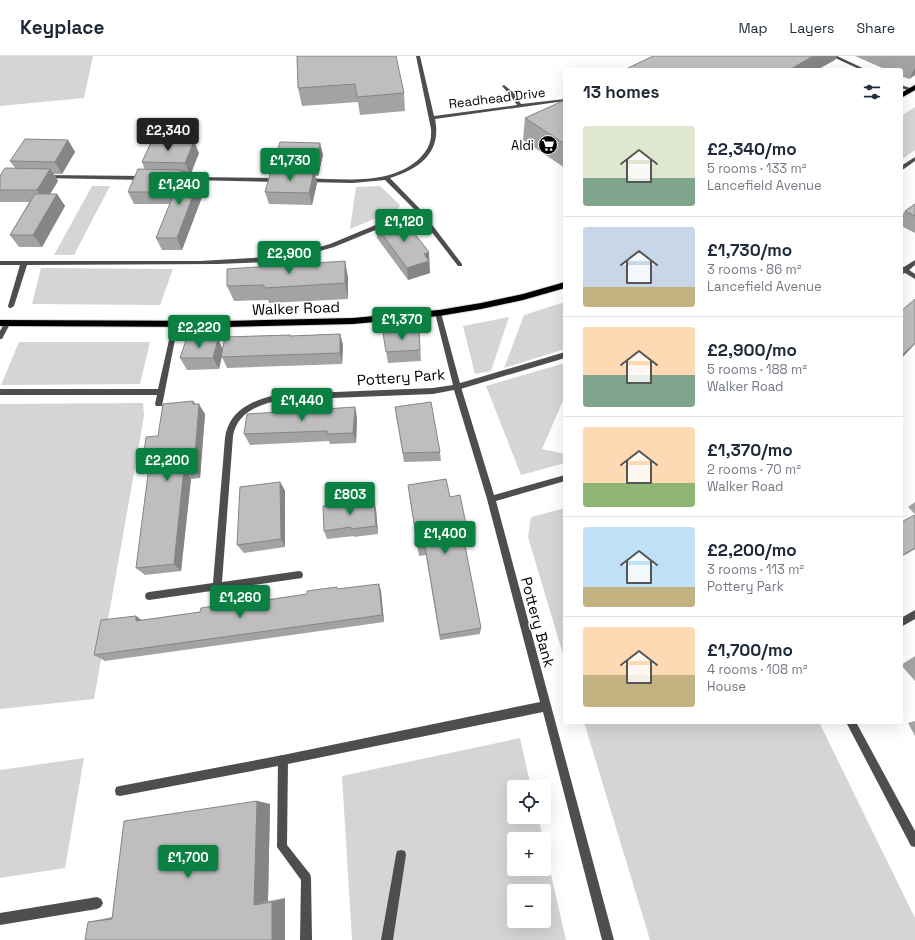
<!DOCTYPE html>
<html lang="en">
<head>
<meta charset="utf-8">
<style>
  body { margin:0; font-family:"Space Grotesk",sans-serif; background:#f6f6f7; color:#1f2937; height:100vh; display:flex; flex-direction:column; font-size:15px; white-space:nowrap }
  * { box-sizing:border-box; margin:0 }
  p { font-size:13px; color:#747a83 }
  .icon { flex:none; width:22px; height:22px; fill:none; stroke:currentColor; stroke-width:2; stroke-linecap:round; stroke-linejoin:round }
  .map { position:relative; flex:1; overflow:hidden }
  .drawer { position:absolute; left:563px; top:12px; width:340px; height:656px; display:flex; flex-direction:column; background:#fff; border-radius:4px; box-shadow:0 4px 16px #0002 }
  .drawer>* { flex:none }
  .controls { position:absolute; left:507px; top:724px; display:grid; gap:8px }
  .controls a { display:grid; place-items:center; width:44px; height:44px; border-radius:4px; background:#fff; box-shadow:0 4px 16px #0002; font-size:20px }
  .price { position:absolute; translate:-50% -34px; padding:0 9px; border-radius:4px; background:#0b8043; color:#fff; font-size:13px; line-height:26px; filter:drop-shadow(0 1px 2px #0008) }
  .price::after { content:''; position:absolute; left:50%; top:24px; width:12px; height:9px; margin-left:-6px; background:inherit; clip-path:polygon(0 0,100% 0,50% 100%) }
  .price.current { background:#222; color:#fff }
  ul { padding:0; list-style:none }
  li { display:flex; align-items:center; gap:12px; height:100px; padding:0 20px }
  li+li { border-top:1px solid #e0e1e3 }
  li span { display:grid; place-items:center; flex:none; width:112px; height:80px; border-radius:4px; color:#555 }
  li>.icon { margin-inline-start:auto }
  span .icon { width:48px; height:48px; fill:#fffc; stroke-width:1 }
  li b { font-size:17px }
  h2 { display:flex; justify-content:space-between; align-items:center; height:48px; padding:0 20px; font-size:17px }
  header { display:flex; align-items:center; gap:24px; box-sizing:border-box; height:56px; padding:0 20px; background:#fff; border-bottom:1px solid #e0e1e3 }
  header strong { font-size:19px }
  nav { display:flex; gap:22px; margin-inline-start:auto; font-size:14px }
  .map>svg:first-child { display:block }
  .green { fill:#d5d5d5; fill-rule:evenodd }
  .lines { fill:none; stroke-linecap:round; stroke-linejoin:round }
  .primary-casing { stroke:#dbdbdb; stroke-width:2 }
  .service { fill:#4e4e4e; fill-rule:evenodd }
  .minor { fill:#4e4e4e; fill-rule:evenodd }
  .primary { fill:#000; fill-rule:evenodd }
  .wall { fill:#a3a3a3 }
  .shaded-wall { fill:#858585 }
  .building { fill:#bebebe; stroke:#858585 }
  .labels { text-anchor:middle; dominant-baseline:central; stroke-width:3; stroke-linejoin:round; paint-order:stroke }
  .far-street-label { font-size:13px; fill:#000; stroke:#fff }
  .far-poi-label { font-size:13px; fill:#000; stroke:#fff; text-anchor:end }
  .street-label { font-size:15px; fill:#000; stroke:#fff }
</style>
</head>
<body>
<header>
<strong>Keyplace</strong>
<nav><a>Map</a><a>Layers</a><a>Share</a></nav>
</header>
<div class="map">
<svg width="915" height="884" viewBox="0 0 915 884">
  <rect width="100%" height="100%" fill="#fff"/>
  <path class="green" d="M0 0H93L84 42 0 50Z
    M915 51V94L901 104V60Z
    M92 130H110L74 199H54Z
    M380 130 400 149 398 153 350 173 356 131Z
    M41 212 173 213 160 249 32 248Z
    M565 246V293L504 312 524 259Z
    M509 261 491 315 475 318 463 270Z
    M19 286H150L140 328 1 329Z
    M565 307V340L542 393 565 398V407L521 419 486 330Z
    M143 347 144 360 94 643 0 653V348Z
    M565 452V605L528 481 531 461Z
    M584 666H819L915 862V884H650Z
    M520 682 531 731H514V761H538L543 783H514V813H544V788L566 884H352L342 720ZM514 835H544V865H514Z
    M84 702 65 812 0 822V714Z"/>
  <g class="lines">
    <g class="primary-casing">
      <path id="primary" d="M915 29V34L901 42V37Z
        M565 226V232L523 244 481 253 439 260 353 268 224 271 0 270V264L224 265 353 262 439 254 481 247 523 238Z"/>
    </g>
    <path class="service" d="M915 101V105L901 115V110Z
      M5 266H7L10 268 2 283H0V275Z
      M173 266H175L178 268 162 350H156L155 348 157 339H0V333H158Z
      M565 296V302L457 334 453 331 457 328Z
      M283 699 287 700 288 704 287 789 310 818 311 822 312 884H300L301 824 277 791 278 704 279 700Z
      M401 794 405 795 406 799 393 884H381L396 799 397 795Z
      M97 841 101 843 103 847 101 851 97 853 0 869V857Z"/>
    <path class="minor" d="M416 0H420L434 60 517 49 510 39 502 30 504 29 514 37 521 48 565 43V45L435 63C442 97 419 113 390 122L420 153 462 208V210H458L417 157 334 191 302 200 269 206 218 208 27 209 14 250 11 252H9L8 250 20 209H0V205H200L269 201 302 196 330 188 414 153 385 124 353 127 305 126 302 124 305 122C342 123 389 130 419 103 428 94 432 86 431 73Z
      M831 0H837L867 14H861Z
      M901 29 913 33V34L911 35 901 32Z
      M45 119 145 120 148 122 145 124 43 122V120Z
      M191 121 279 122 282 124 279 126 189 124V122Z
      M915 204V209L909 214 915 218V223L905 217 901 219V210L904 211Z
      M436 255H438L441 257 461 331 494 439 565 419V425L496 445 614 884H602L543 656 283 709 120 740 116 739 115 735 116 731 120 730 283 699 540 646 487 443 454 334 433 338 281 344C260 348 237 356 233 380L222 526 299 515 302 516 303 519 302 522 149 544 146 543 145 540 146 537 149 536 213 527 225 382C227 367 235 356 248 349 275 334 306 337 335 336 368 335 400 333 433 332L453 329 435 257Z
      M915 554V563L901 571V562Z
      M846 666H856L915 775V791L911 790Z"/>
    <use href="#primary" class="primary"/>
  </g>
  <path class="wall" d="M297 0 404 37 405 55 360 59 358 46 302 50 298 32Z
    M855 0H915V19L909 23 901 20V14H887Z
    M565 44V112L523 84 525 62Z
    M68 84 75 96 62 118H54L58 125 50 138H57L65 150 42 191H19L10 179 29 146H0V120L15 112 10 105Z
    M320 87 323 99 318 120H315L317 127 312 149 269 148 265 136 275 115 273 108Z
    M199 97 191 118 200 121 205 133 182 194H162L156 182 170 148H134L128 136 145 114 142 106Z
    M915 148V177L901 170V160L905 155Z
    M403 169 430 208H429L430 217 408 224 377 182 376 170Z
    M348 221V243L269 247 268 244 234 245 227 230Z
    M419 275 421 305 388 307 383 277Z
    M340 278 343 289 342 308 227 312 222 301 219 313 187 314 180 302 218 283 223 293 290 280Z
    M193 345 195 348 205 358 200 422 191 423 181 515 145 519 136 512 149 411 143 404 158 380Z
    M355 351 357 362 356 387 330 388 329 385 250 389 244 378Z
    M395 351 440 396 441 405 404 406Z
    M280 426 285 435V491L244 497 237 489Z
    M409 438 450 441 467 473V481L463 482 481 572 480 578 440 584 426 499 419 500Z
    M915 446V458L908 451Z
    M376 453 378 478 354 481V480L327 483 324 475Z
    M338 533 381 535 384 566 105 605 94 599 142 564 200 556 228 550Z
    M915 600V625L901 609Z
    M915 665V680L908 667Z
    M257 745 270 748 268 845 285 842V884L88 866 112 861Z"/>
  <path class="shaded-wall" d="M813 0H837L835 4 817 14H789Z
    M915 12V19L909 23Z
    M68 84 75 96 62 118 55 106Z
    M194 85 199 97 190 119 185 107Z
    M320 87 323 99 318 120 315 108Z
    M50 113 58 125 45 146 37 134Z
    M182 114 187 126 178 148 173 136Z
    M314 115 317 127 312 149 309 137Z
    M200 121 205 133 182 194 177 182Z
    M57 138 65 150 42 191 33 179Z
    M429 196 430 217 408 224 407 212 424 198Z
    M345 205 348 221V243L345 227Z
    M340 278 343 289 342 308 340 297Z
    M218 283 223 294 219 313 213 302Z
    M915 287V288L901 303V300Z
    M193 345 199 353V348L205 358 200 422 194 412 193 348Z
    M355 351 357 362 356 387 353 377Z
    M184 413 191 423 181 515 174 508Z
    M280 426 285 435V491L281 483Z
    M374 444 376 453 378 478 376 470Z
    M915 492V493L901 501V500Z
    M379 528 381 535 384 566 382 559Z
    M136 560 146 567 136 565Z
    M257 745 270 748 268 845 254 849Z
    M285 842V884H272V846Z"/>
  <path class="building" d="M297 0H396L404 37 357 41 355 28 298 32Z
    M653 0H813L789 14H624Z
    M565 44V88L525 62Z
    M25 83 68 84 55 106 10 105Z
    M152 84 194 85 185 107 142 106Z
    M280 86 320 87 315 108H273Z
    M5 112 50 113 37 134H0V120Z
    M138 113 182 114 173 136H128Z
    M183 115 200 121 177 182H156Z
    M271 115H314L309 137 265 136Z
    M35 138H57L33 179H10Z
    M915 148V160L905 155Z
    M398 162 403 169 407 168 429 196 424 198 429 205 407 212 376 170Z
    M345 205V227L264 232V229L227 230V213Z
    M915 243V287L901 300V255Z
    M419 275 420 294 386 296 383 277Z
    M340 278V297L221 301 225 281 290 279V280Z
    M218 283 213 302H180L186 284Z
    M193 345V348H199L194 412 184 413 174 508 136 512 150 403 143 404 146 381 158 380 163 348Z
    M431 346 440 396 403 397 395 351Z
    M355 351 353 377 327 378V375L244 378 247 358Z
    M446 423 450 441 460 439 467 473 462 474 481 572 440 579 425 491 418 492 408 429Z
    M280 426 281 483 237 489 240 431Z
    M374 444 376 470 351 473V471L324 475 323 450Z
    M915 459V492L901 500V466Z
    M379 528 382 559 94 599 101 564 136 560V565L200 556 201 552 226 548V550L307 538V535L337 531V533Z
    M257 745 254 849 272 846V884H85L88 866 112 863 124 765Z"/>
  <defs>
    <g id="supermarket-disc" transform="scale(1)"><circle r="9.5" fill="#000" stroke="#fff"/><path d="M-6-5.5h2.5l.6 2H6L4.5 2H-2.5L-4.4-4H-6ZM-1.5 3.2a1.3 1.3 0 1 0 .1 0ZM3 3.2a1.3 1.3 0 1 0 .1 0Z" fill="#fff"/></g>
  </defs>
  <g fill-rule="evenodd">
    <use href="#supermarket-disc" x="548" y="89"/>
  </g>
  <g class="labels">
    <g class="far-street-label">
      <text transform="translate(497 42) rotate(-7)">Readhead Drive</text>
    </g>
    <g class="far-poi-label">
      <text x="534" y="89">Aldi</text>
    </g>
    <g class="street-label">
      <text transform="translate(296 252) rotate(-2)">Walker Road</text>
      <text transform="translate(401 321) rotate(-4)">Pottery Park</text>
      <text transform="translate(538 566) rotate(75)">Pottery Bank</text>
    </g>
  </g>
</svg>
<div class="controls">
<a><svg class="icon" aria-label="locate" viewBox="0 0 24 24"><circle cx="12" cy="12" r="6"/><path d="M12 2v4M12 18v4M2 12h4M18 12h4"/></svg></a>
<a>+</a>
<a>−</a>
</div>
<b class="price current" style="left:168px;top:96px">£2,340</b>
<b class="price" style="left:290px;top:126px">£1,730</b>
<b class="price" style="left:179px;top:150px">£1,240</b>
<b class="price" style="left:404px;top:187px">£1,120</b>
<b class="price" style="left:289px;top:219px">£2,900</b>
<b class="price" style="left:402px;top:285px">£1,370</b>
<b class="price" style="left:199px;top:293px">£2,220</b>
<b class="price" style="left:302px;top:366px">£1,440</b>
<b class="price" style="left:167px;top:426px">£2,200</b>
<b class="price" style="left:350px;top:460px">£803</b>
<b class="price" style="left:445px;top:499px">£1,400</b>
<b class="price" style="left:240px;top:563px">£1,260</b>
<b class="price" style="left:188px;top:823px">£1,700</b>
<section class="drawer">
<h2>13 homes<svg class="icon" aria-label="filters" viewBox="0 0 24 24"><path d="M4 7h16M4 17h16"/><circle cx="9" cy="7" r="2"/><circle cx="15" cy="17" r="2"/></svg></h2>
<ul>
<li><span style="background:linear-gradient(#dfe7d0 65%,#7fa58c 0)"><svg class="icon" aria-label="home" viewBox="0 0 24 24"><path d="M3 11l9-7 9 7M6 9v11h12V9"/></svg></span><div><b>£2,340/mo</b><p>5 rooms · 133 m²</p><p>Lancefield Avenue</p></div></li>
<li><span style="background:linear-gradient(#c9d6e8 75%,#c2b280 0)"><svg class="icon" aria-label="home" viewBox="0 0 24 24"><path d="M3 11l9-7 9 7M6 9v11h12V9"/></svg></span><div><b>£1,730/mo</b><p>3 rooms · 86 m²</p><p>Lancefield Avenue</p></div></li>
<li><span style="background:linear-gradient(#ffd9b3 60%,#7fa58c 0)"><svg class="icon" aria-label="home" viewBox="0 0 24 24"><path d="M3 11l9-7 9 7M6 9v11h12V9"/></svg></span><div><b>£2,900/mo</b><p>5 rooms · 188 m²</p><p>Walker Road</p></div></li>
<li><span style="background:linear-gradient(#ffd9b3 70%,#8fb573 0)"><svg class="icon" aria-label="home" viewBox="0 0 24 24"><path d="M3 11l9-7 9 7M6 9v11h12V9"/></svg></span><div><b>£1,370/mo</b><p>2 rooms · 70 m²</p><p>Walker Road</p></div></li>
<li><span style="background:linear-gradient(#bfe0f5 75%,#c2b280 0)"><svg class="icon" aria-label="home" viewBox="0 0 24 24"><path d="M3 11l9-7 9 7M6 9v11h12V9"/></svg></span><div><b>£2,200/mo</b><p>3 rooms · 113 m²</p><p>Pottery Park</p></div></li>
<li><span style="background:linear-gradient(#ffd9b3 60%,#c2b280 0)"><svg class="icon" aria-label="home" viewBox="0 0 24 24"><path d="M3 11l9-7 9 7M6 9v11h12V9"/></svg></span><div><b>£1,700/mo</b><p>4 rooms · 108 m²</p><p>House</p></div></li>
</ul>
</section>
</div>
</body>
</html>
